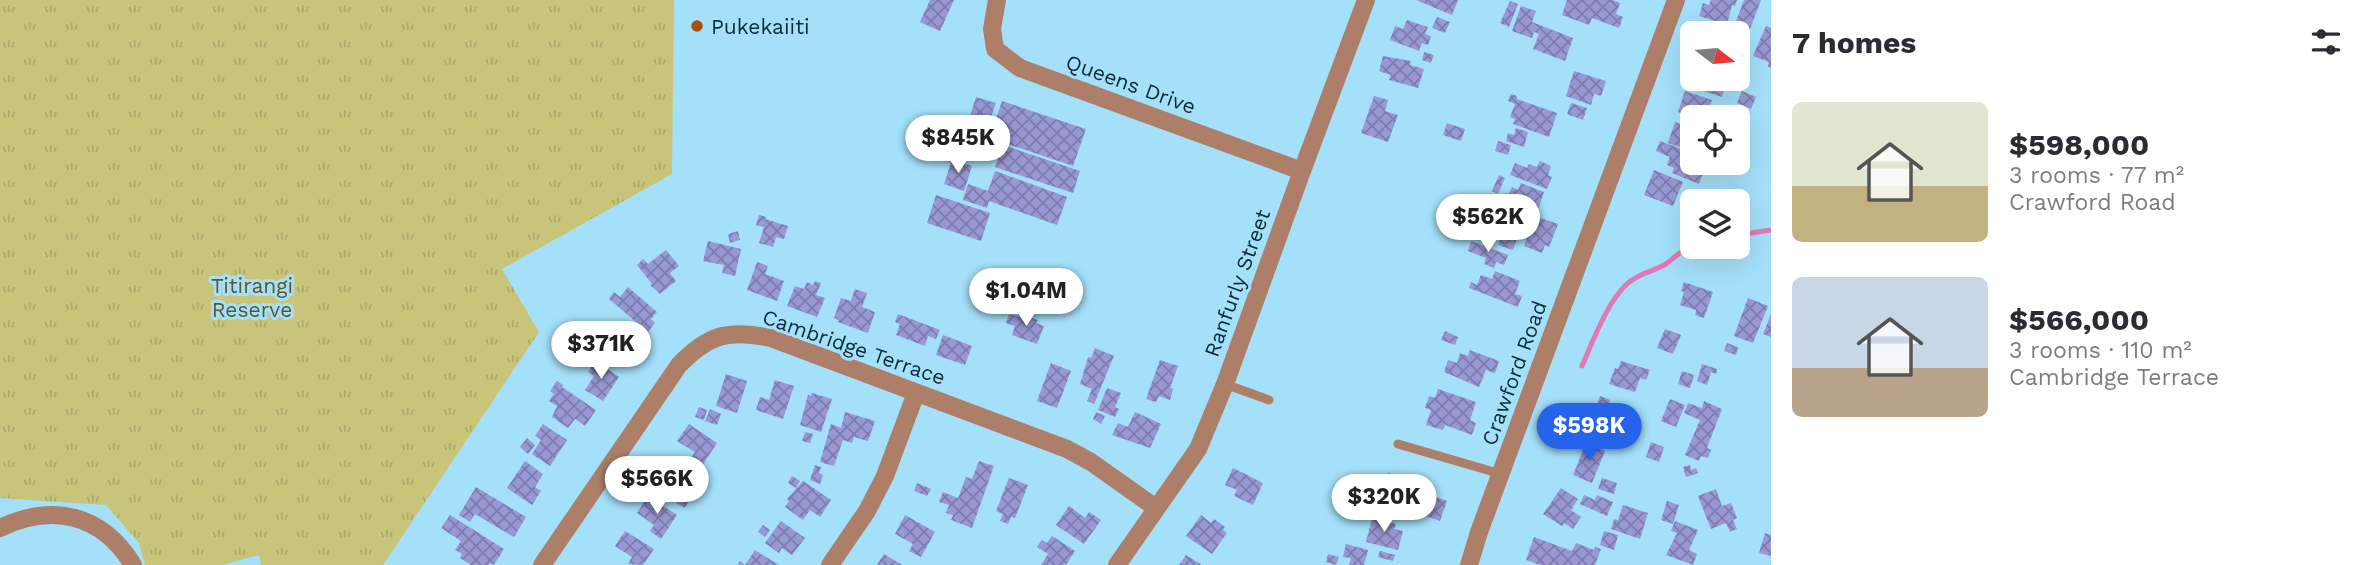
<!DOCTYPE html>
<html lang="en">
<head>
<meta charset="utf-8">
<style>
  body { margin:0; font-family:"Work Sans",sans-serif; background:#f2f2f3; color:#2b2b33; height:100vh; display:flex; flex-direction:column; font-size:26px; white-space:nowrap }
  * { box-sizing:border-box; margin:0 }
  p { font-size:23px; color:#7c7c81 }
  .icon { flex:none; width:38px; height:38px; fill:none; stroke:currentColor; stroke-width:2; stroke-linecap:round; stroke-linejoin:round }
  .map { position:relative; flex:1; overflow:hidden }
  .sheet { display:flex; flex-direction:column; background:#fff; width:595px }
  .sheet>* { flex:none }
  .needle { width:46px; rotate:106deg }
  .fabs { position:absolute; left:1680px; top:21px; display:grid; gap:14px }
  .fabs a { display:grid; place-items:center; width:70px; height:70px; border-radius:10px; background:#fff; box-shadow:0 7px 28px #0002; font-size:35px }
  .price { position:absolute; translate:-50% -60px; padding:0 16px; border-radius:24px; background:#fff; color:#222; font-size:23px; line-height:46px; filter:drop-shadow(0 2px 4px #0008) }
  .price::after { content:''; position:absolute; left:50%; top:42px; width:21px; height:16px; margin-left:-10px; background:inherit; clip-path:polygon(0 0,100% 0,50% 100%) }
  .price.on { background:#2563eb; color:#fff }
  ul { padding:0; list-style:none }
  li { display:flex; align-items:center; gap:21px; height:175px; padding:0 21px }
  li span { display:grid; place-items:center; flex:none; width:196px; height:140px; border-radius:10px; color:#555 }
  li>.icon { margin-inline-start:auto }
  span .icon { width:84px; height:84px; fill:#fffc; stroke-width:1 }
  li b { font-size:30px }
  h2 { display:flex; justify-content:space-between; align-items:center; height:84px; padding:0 21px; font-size:30px }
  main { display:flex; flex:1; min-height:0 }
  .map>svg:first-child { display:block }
  .park { fill:url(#park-tufts) }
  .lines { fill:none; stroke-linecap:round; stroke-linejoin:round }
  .stream { stroke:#e079b5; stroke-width:5 }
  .building { fill:url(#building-cross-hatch) }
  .lane { stroke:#ad7f69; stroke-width:9 }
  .street { stroke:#ad7f69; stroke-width:18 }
  .poi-dot { fill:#ae4c0f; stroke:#a4e0fa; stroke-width:2.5 }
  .labels { text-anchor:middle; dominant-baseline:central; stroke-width:6; stroke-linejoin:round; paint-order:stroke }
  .poi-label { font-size:21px; fill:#0a2b38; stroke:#a4e0fa; text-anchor:start }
  .street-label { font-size:21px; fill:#0a2b38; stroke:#a4e0fa }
  .park-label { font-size:21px; fill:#5b5826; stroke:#a4e0fa }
</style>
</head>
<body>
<main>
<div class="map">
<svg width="1771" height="565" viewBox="0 0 1771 565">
  <defs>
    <pattern id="park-tufts" width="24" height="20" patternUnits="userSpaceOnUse" patternTransform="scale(1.75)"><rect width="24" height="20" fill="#c8c57b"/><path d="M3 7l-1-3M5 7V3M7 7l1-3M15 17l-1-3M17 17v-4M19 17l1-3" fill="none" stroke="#aaa96b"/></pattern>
    <pattern id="building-cross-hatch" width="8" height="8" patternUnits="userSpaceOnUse" patternTransform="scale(1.75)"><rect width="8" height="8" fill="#9a98d4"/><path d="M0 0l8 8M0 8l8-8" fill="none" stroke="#7c7cad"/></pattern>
  </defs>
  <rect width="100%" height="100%" fill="#a4e0fa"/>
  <path class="park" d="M0 0H674L672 174 502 269 539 332 383 565H261L259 555 223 565H145L139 543 106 505 0 498Z"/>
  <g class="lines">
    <path class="stream" d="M1738 235 1771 230
      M1582 366C1593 341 1607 302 1627 284 1638 273 1653 272 1666 264 1675 257 1682 250 1692 245"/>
  </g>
  <path class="building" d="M930 0H954L940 31 920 22Z
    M1416 0H1458L1452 15Z
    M1567 0H1613L1620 3 1616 14 1623 17 1619 28 1592 18 1589 25 1562 15Z
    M1711 0H1737L1735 6 1732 5 1727 25 1699 16 1703 3 1709 5Z
    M1744 0H1761L1749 32 1734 27Z
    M1510 1 1518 4 1509 27 1500 23Z
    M1521 6 1536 11 1532 22 1573 38 1565 61 1533 49 1539 34 1534 32 1532 38 1512 31Z
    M1437 17 1450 22 1445 33 1432 28Z
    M1407 20 1428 27 1425 34 1431 36 1428 45 1422 43 1419 51 1390 40 1395 26 1403 29Z
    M1766 26 1771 28V68L1768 67 1769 62 1753 56Z
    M1424 52 1434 55 1431 63 1422 60Z
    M1383 56 1411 61 1410 65 1424 69 1418 88 1389 80 1391 75 1379 71Z
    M1574 71 1606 81 1601 96 1594 94 1591 105 1566 96Z
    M1697 79H1732L1736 80 1733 90 1725 87 1722 97 1694 88Z
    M1685 91 1712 100 1706 117H1692L1678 112Z
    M1742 91 1756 97 1751 109 1737 103Z
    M1511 94 1517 96V99L1557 113 1549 137 1513 124 1515 119 1510 117 1515 104 1508 101Z
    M1374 96 1388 100 1385 111 1398 115 1388 142 1361 133Z
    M976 97 996 103 987 128 968 122Z
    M1002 101 1086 129 1073 166 990 138Z
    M1571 103 1587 108 1583 120 1567 114Z
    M1675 122 1692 128V151L1668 143Z
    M1447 123 1465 129 1461 141 1443 135Z
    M1516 128 1528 132 1524 147 1506 141 1508 133 1514 135Z
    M1498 141 1511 145 1508 155 1495 151Z
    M1660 141 1692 153V163H1707L1699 184 1672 173 1674 168 1667 165 1670 157 1656 151Z
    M1003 145 1080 171 1073 193 995 167Z
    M952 160 972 166 964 191 944 184Z
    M1540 161 1551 166 1548 175 1552 177 1547 189 1510 175 1515 163 1527 168 1529 164 1537 167Z
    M1654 170 1683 182 1673 206 1644 195Z
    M995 171 1067 197 1057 225 989 201 987 208 963 200 968 184 988 191Z
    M1499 175 1505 178 1498 194 1492 191Z
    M1521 183 1544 192 1538 210 1504 197 1505 193 1509 194 1512 187 1518 190Z
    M936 195 990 213 981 241 927 223Z
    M759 215 766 217 765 219 788 226 784 239 776 237 773 247 759 243 764 227 756 225Z
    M1535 216 1558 224 1549 247 1545 245 1542 253 1524 246Z
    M738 231 740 240 730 243 728 234Z
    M1503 231 1518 236 1513 250 1498 245Z
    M708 241 741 249 735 276 722 273 724 265 703 261Z
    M1471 241 1508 255 1504 265 1496 262 1494 268 1484 264 1486 258 1468 251Z
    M666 250 679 266 670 273 676 281 660 294 650 285 652 284 637 265 643 259 648 264Z
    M757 262 768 266 765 274 784 281 777 301 747 290Z
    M1495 271 1520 281 1515 294 1522 296 1518 307 1469 288 1471 282 1477 285 1481 275 1492 279Z
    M815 281 821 283 816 295 825 298 817 317 787 306 795 286 804 289 807 282 813 285Z
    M1684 282 1713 292 1704 318 1695 315 1696 310 1680 305 1684 292 1681 291Z
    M628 287 657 312 651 319 655 323 648 332 609 299 614 292 620 297Z
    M855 289 867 293 862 307 875 312 868 333 838 322 839 320 834 318 841 298 851 301Z
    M1748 298 1768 306 1753 343 1734 336Z
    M898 314 940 330 936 339 928 336 925 346 896 335 900 324 895 322Z
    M1009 314 1019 317 1020 314 1038 320 1036 323 1044 326 1037 344 1012 335 1015 326 1006 323Z
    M1771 314V337L1763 334Z
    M1665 329 1681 335 1673 354 1657 348Z
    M1445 331 1458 337 1455 345 1441 340Z
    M943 335 972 346 965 365 936 355Z
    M1727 343 1738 347 1736 355 1724 351Z
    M1095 348 1114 356 1094 404 1087 401 1092 389 1080 384 1088 357 1091 358Z
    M1470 350 1499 361 1495 373 1486 370 1479 387 1444 372 1448 360 1457 363 1460 353 1468 356Z
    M595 360 619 377 603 401 585 390 594 376 588 372Z
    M1160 360 1178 366 1170 388 1173 389 1170 400 1159 396 1156 402 1146 399Z
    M1621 361 1650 370 1646 380 1640 378 1635 392 1609 384 1615 368 1618 369Z
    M1051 363 1071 371 1057 408 1037 401Z
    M1702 364 1717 369 1716 374 1711 372 1707 385 1697 381Z
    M1682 371 1694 375 1690 388 1678 384Z
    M726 374 747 381 737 413 716 406Z
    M775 380 794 386 783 419 756 410 760 397 769 400Z
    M557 381 563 385 562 387 596 410 585 426 575 419 568 428 552 417 557 406 549 401 554 394 550 391Z
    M1107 388 1121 393 1115 407 1119 409 1115 417 1098 410Z
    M1438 389 1476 402 1470 420 1476 423 1472 435 1445 425 1443 430 1426 425 1431 410 1425 408 1429 396 1435 398Z
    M812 393 832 399 821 432 800 425 808 395 811 396Z
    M1600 396 1610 400 1609 404 1619 408 1618 412 1628 415 1623 432 1591 421Z
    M1670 399 1685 405 1676 427 1661 421Z
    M1704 401 1722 409 1707 448 1711 450 1708 458 1701 456 1699 461 1685 455 1700 420 1684 413 1688 403 1702 408Z
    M699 407 707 410 704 420 695 417Z
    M710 409 721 414 717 425 705 421Z
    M845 412 875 421 868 441 854 437 852 443 843 440 834 466 820 462 831 424 841 428Z
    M1096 412 1105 416 1101 424 1093 419Z
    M1135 412 1161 424 1150 448 1112 435 1118 423 1128 427Z
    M543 424 567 440 550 466 532 454 541 440 535 436Z
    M689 424 717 443 702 466 690 459 695 452 677 441Z
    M805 432 813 434 810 443 802 441Z
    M527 438 535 445 528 454 520 447Z
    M1651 442 1664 447 1659 462 1646 457Z
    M1586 443 1605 451 1592 483 1573 475Z
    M665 458 692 475 677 499 665 491 670 484 655 475Z
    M525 461 543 474 535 487 541 491 532 505 507 488Z
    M979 461 994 466 972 528 951 520 953 515 946 513 949 505 939 502 943 492 958 498 966 477 972 479Z
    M815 465 821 467 819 473 823 475 820 484 810 480Z
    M1690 465 1691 470 1696 468 1698 473 1686 477 1683 467Z
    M1233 468 1263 483 1253 505 1234 496 1237 490 1225 485Z
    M1388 473 1402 478 1394 500 1380 495Z
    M792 476 800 481 796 488 788 483Z
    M1009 478 1028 485 1015 518 1011 517 1008 524 1000 521 1003 514 996 511Z
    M1602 478 1617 483 1614 494 1598 489Z
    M803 481 831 500 820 517 810 510 803 520 785 507 789 501 787 499Z
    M917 483 931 489 927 496 914 491Z
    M1340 486 1348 489 1345 497 1337 495Z
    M476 487 526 517 514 537 475 514 470 522 459 515Z
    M1561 488 1578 499 1571 510 1581 517 1573 529 1564 523 1562 526 1543 514Z
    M1716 489 1722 506 1731 503 1737 518 1733 520 1737 529 1730 532 1726 523 1711 529 1698 496Z
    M1418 490 1447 501 1440 521 1411 511Z
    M682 494 690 499 685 508 676 503Z
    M1403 495 1411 498 1407 508 1400 506Z
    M1584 495 1595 500 1597 495 1613 502 1607 516 1580 504Z
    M648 496 677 515 661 539 650 531 654 525 637 513Z
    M1667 501 1679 505 1673 524 1661 520Z
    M1623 505 1648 513 1640 539 1611 529 1614 519 1618 520Z
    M1069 506 1085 518 1089 512 1101 520 1084 544 1056 525Z
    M450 515 504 549 494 565 490 563 489 565H471L460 558 462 554 455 550 461 541 441 528Z
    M905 515 935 532 921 557 909 551 913 544 895 534Z
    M1201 515 1211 523 1214 519 1225 527 1223 530 1227 533 1212 554 1186 536Z
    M1372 518 1396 524 1394 529 1403 531 1398 550 1366 542Z
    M781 521 805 538 792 555 782 548 779 553 765 543Z
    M1675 521 1698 530 1689 550 1697 554 1693 565 1666 555 1677 533 1671 531Z
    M763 525 770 530 765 537 758 532Z
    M625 531 654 549 643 565 628 564 632 557 615 546Z
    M1604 531 1618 535 1614 550 1600 545Z
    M1765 533 1771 535V556L1759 553Z
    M1052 536 1075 551 1066 565H1041L1048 554 1037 547 1042 540 1047 543Z
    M1534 537 1572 551 1576 543 1594 550 1595 547 1601 549 1595 565H1540L1526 560Z
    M1346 544 1368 550 1364 565H1349L1351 558 1343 557Z
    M755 550 779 565H738L740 561 745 565Z
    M1380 551 1395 555 1393 561 1378 557Z
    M884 554 902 565H877Z
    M1328 554 1339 557 1336 565 1326 562Z
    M1186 555 1202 565H1179Z"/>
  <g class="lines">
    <path class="lane" d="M1225 384 1269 400
      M1398 444 1501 474"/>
    <path class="street" d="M997 0 992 29 995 49 1020 68 1302 171
      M0 528C53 503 102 514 133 565
      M542 565 679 365C709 334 729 329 771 338L1067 449 1091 462 1156 508
      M830 565 867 511 885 476 916 393
      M1117 565 1198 449 1225 384 1302 171 1366 0
      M1469 565 1479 532 1676 0"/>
  </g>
  <circle class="poi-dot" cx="697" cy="26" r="7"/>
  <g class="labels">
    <g class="poi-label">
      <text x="711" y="26">Pukekaiiti</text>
    </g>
    <g class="street-label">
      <text transform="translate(1131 84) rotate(20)">Queens Drive</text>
      <text transform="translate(1237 283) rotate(-70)">Ranfurly Street</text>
      <text transform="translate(854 347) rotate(19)">Cambridge Terrace</text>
      <text transform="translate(1514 373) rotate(-70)">Crawford Road</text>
    </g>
    <g class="park-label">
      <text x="252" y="285">Titirangi<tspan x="252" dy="24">Reserve</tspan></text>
    </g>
  </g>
</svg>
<div class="fabs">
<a><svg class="needle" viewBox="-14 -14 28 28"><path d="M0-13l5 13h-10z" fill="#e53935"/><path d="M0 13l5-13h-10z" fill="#7c7c81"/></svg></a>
<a><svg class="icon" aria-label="locate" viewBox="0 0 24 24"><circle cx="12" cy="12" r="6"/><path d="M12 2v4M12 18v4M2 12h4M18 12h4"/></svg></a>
<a><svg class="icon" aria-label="layers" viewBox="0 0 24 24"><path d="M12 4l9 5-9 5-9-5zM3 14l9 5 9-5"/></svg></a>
</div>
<b class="price" style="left:958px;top:175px">$845K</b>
<b class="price" style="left:1488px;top:254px">$562K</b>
<b class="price" style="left:1026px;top:328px">$1.04M</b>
<b class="price" style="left:601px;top:381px">$371K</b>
<b class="price on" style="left:1589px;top:463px">$598K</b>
<b class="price" style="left:657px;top:516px">$566K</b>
<b class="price" style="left:1384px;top:534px">$320K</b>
</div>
<section class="sheet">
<h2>7 homes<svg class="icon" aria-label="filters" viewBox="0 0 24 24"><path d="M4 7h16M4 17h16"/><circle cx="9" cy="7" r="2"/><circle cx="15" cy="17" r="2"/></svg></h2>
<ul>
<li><span style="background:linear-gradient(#dfe7d0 60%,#c2b280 0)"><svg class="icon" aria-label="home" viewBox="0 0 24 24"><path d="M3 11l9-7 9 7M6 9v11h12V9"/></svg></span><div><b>$598,000</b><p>3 rooms · 77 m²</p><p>Crawford Road</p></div></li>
<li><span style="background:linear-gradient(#c9d6e8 65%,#b9a48a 0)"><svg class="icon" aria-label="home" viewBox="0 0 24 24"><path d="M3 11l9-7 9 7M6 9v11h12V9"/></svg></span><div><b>$566,000</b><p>3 rooms · 110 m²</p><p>Cambridge Terrace</p></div></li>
</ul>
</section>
</main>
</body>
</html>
